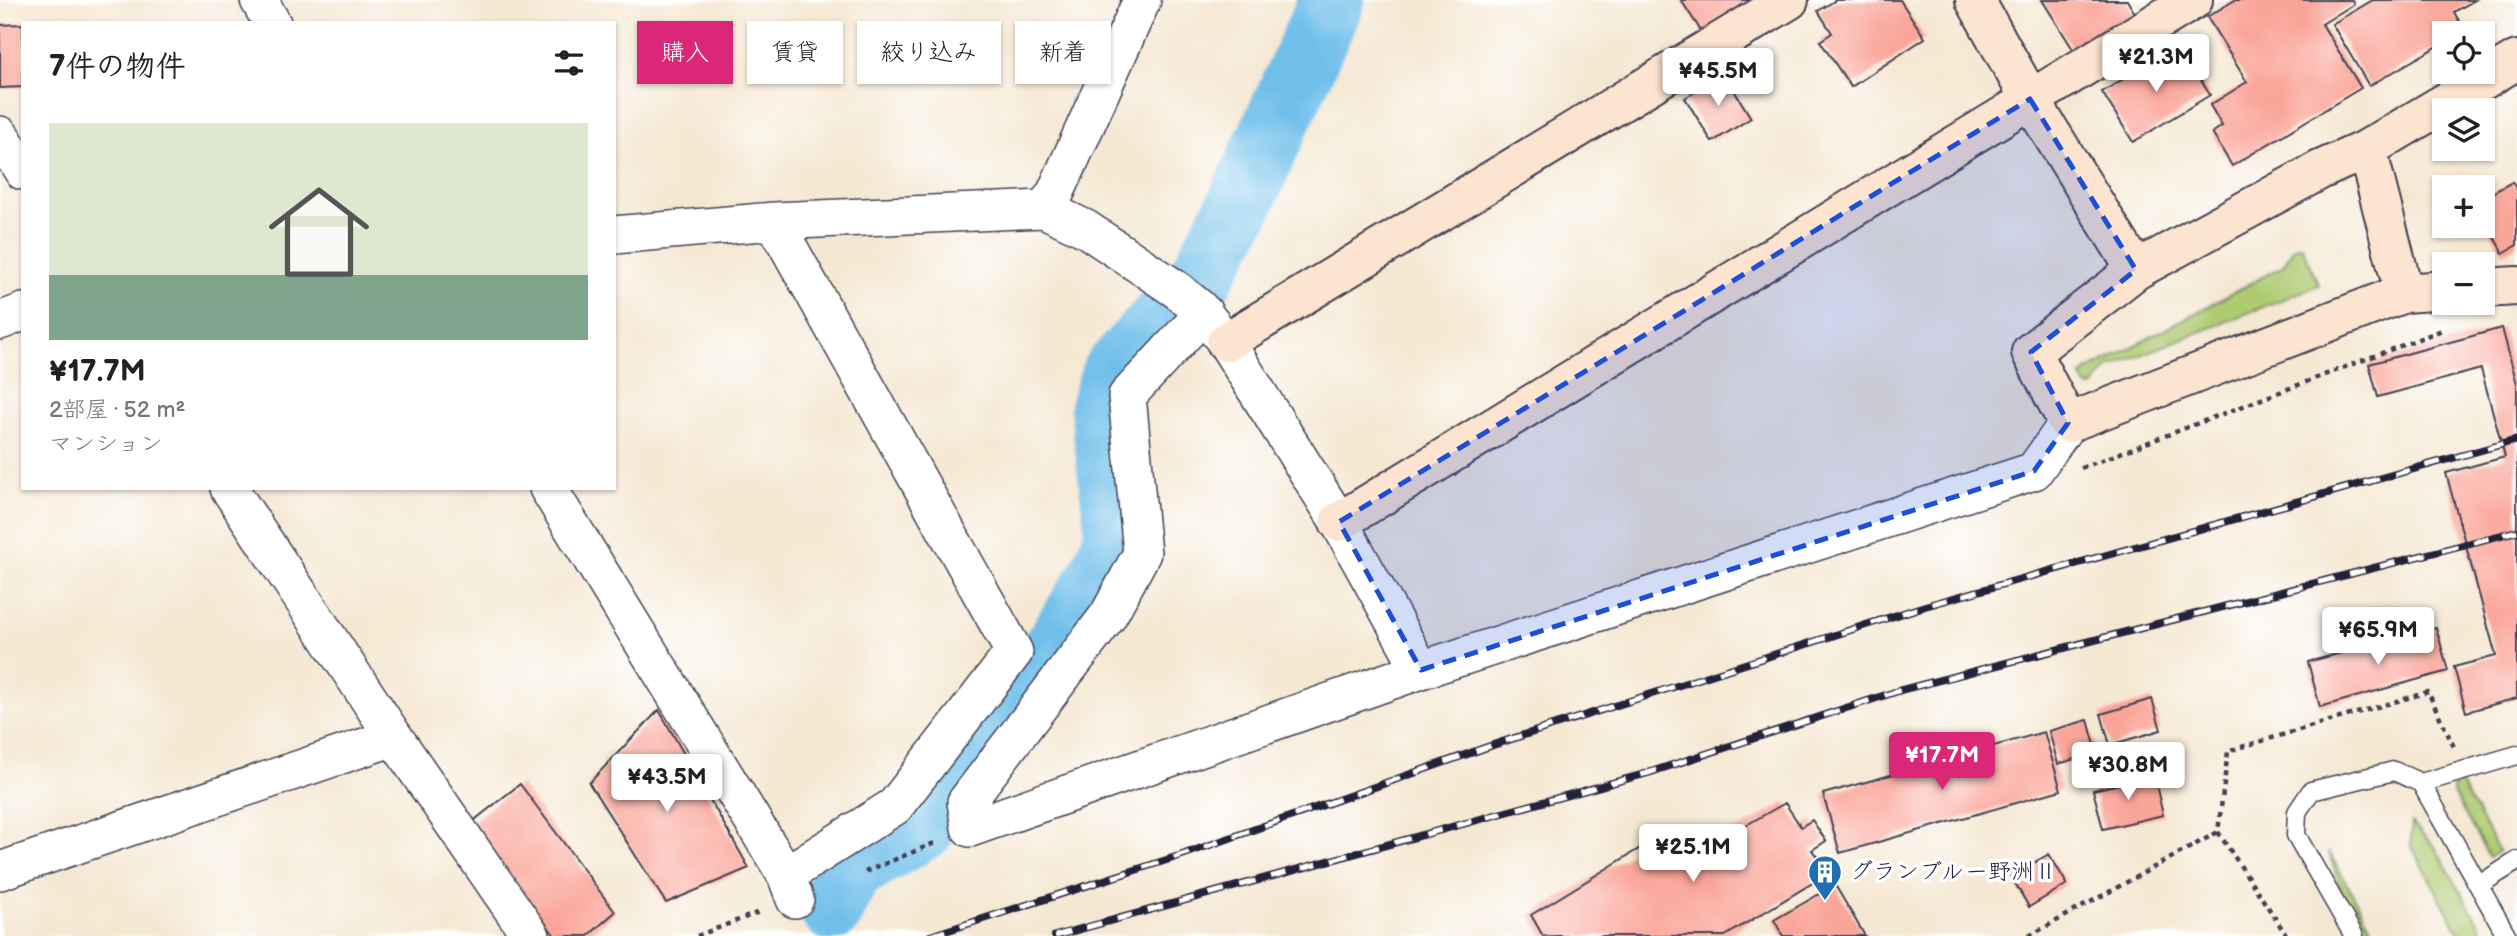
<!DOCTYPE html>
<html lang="ja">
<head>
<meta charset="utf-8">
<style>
  body { margin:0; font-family:"Balsamiq Sans","Klee One",sans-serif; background:#f6f6f6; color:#222; height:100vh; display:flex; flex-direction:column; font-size:26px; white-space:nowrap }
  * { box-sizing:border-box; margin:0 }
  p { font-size:23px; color:#767676 }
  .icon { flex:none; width:38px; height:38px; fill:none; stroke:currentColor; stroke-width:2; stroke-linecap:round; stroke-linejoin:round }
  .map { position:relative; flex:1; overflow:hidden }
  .sheet { position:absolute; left:21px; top:21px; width:595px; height:469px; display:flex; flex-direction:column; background:#fff; border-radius:0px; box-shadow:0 2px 5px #0004 }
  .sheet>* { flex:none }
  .guide { position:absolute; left:637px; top:21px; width:665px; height:63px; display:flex; gap:14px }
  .fabs { position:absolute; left:2432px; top:21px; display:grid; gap:14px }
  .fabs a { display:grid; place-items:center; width:63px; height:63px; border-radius:0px; background:#fff; box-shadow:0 2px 5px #0004; font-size:35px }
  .price { position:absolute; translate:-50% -60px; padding:0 16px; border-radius:7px; background:#fff; color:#222; font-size:23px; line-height:46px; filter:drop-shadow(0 2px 4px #0008) }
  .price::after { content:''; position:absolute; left:50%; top:42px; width:21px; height:16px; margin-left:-10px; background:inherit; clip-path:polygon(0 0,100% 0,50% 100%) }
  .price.current { background:#db2777; color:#fff }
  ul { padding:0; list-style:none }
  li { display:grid; align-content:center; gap:14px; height:371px; padding:0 28px }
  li+li { border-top:2px solid #e0e0e0 }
  li span { display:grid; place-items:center; height:217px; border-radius:0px; color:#555 }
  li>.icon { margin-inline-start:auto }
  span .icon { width:126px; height:126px; fill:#fffc; stroke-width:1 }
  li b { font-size:30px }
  h2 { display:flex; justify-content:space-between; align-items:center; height:84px; padding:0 28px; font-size:30px }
  .chip { padding:0 24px; border-radius:0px; background:#fff; box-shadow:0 2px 5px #0004; font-size:24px; line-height:63px }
  .chip.current { background:#db2777; color:#fff }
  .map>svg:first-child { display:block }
  .green { fill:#aecb72; stroke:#687656; stroke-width:2 }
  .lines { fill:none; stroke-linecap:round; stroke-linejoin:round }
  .river { stroke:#6fbfea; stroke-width:66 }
  .building { fill:#faa599 }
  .lane-casing { stroke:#424052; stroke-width:21 }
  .street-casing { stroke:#424052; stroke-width:40 }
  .secondary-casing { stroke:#424052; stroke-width:42 }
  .path { stroke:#424052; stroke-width:4.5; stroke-dasharray:5 5; stroke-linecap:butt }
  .lane { stroke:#fff; stroke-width:18 }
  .street { stroke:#fff; stroke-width:37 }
  .secondary { stroke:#fde4d0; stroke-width:38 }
  .rail-casing { stroke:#22223b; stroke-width:8 }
  .rail { stroke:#fff; stroke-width:5; stroke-dasharray:16; stroke-linecap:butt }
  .marked { fill:#1d4ed8; fill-opacity:0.2; stroke:#1d4ed8; stroke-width:5; stroke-dasharray:14 9; stroke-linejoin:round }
  .labels { text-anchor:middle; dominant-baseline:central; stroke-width:7; stroke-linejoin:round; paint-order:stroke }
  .poi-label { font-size:23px; fill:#22223b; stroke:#fff; text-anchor:start }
</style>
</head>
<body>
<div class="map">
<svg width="2517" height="936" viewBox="0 0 2517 936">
  <rect width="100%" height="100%" fill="#fff"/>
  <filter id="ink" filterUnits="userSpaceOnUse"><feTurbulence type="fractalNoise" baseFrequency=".0143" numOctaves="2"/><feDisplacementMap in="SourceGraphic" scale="14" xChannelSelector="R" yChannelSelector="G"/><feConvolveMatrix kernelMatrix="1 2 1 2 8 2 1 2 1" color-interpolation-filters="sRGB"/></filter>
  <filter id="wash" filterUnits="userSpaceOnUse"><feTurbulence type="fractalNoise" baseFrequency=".00686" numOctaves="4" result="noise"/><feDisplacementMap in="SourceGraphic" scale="28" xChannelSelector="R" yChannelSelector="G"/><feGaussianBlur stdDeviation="1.57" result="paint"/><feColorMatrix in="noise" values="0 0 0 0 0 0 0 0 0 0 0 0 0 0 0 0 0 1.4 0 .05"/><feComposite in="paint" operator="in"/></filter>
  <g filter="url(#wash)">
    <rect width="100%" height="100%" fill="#f5e8d3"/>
    <path class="green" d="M2302 246 2319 285 2108 368 2093 387 2086 386 2081 377 2087 371 2283 266 2294 247Z
      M2460 783 2499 851 2489 857 2453 793V788Z
      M2412 823 2435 847 2486 936H2461L2411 845Z
      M2329 852 2376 936H2368L2342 894Z"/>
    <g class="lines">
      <path class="river" d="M832 908 849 870 923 827 928 810 979 740 1057 646 1101 577 1118 535 1103 407 1114 373 1201 277 1239 207 1332 0"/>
    </g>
    <g id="blocks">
      <path class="building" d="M1681 0H1758L1703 34Z
        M1836 0H1900L1925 38 1851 87 1820 41 1832 33 1818 11Z
        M2042 0H2127L2137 17 2076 54Z
        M2235 0H2352L2354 4 2322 24 2361 88 2232 166 2212 133 2222 126 2210 105 2247 82 2207 17Z
        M2373 0H2475L2454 12 2464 30 2459 33H2445V42L2369 86 2332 24Z
        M23 24V87L0 88V25Z
        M2179 45 2210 95 2133 142 2102 92Z
        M1724 74 1751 118 1712 142 1685 98Z
        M2512 182 2517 190V245L2503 253 2483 218V198Z
        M2502 328 2517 384V698L2466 712 2454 667 2496 656 2446 473 2505 457 2481 369 2378 397 2369 364Z
        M2436 627 2448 671 2320 707 2308 662Z
        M2152 699 2161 730 2110 745 2101 714Z
        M659 710 749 868 666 903 589 783Z
        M2088 720 2097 753 2058 764 2049 731Z
        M2044 732 2061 790 1840 853 1823 794Z
        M2154 776 2163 815 2103 829 2093 790Z
        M520 784 615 912 588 936H555L471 823Z
        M1785 803 1801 827 1812 820 1826 841 1812 850 1829 873 1725 936H1543L1531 915 1647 844 1679 838 1690 857Z
        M2049 854 2067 884 2029 907 2011 876Z
        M1835 885 1865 936H1783L1774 920Z"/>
    </g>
  </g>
  <g filter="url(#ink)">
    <use href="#blocks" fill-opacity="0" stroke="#424052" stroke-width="2"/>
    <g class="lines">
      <g class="lane-casing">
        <path id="lane" d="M2421 783 2517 755
          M2479 885 2517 861
          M2354 936 2296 835 2297 812 2311 791 2394 771 2421 783 2507 936"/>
      </g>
      <g class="street-casing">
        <path id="street" d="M259 0 272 23
          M0 135 23 171
          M1044 209 1055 194 1142 0
          M774 221 1014 652 895 806 786 875
          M614 235 774 221 1044 209 1086 229 1177 290 1199 308 1226 342 1339 522 1421 670 2034 471 2068 423
          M1204 313 1127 396 1142 553 1108 616 966 802 970 828 1421 670
          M0 321 23 312
          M229 488 394 737 531 936
          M548 488 786 875 795 899
          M0 871 394 737"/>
      </g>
      <g class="secondary-casing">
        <path id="secondary" d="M1975 0 2030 99 2136 270
          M2367 149 2517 60
          M2483 288 2517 286
          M2404 293 2367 149 2320 170 2136 270 2031 352 2068 423 2404 293 2445 290
          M1226 342 1789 0
          M1339 522 2193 0"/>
      </g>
      <path class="path" d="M2081 468 2442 330
        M865 872 937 842
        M697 936 762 911
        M2029 936 2218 832
        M2287 936 2218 832 2228 751 2428 692 2454 747"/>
      <use href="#lane" class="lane"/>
      <use href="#street" class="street"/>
      <use href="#secondary" class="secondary"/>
      <g class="rail-casing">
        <path id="rail" d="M930 936 1179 856 1493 745 1925 606 2517 440
          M1055 936 1648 773 1901 690 2517 531"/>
      </g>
      <use href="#rail" class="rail"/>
    </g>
  </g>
  <path class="marked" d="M2030 99 2136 270 2031 352 2068 423 2034 471 1421 670 1339 522Z"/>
  <defs>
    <g id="building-pin" transform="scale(1.75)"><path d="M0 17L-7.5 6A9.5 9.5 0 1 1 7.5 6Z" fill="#1f6fb2" stroke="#fff"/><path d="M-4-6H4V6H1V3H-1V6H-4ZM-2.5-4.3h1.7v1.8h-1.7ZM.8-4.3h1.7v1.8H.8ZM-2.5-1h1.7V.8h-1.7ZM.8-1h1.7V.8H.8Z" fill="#fff"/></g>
  </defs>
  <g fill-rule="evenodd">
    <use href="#building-pin" x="1825" y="872"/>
  </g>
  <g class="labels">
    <g class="poi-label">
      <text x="1850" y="872">グランブルー野洲Ⅱ</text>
    </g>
  </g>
</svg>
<div class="fabs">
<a><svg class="icon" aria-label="locate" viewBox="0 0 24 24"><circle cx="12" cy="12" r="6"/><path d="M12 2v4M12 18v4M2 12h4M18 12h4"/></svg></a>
<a><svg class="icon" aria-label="layers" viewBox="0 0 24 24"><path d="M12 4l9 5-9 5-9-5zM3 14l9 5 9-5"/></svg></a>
<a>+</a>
<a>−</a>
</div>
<b class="price" style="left:2156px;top:94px">¥21.3M</b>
<b class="price" style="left:1718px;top:108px">¥45.5M</b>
<b class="price" style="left:2378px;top:667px">¥65.9M</b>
<b class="price current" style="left:1942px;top:792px">¥17.7M</b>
<b class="price" style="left:2128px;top:802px">¥30.8M</b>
<b class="price" style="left:667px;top:814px">¥43.5M</b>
<b class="price" style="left:1693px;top:884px">¥25.1M</b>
<div class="guide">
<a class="chip current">購入</a>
<a class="chip">賃貸</a>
<a class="chip">絞り込み</a>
<a class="chip">新着</a>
</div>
<section class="sheet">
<h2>7件の物件<svg class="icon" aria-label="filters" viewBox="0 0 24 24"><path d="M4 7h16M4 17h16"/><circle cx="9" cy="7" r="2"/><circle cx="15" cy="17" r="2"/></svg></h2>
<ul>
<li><span style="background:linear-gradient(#dfe7d0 70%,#7fa58c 0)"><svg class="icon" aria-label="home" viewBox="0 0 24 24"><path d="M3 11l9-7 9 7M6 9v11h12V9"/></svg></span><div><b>¥17.7M</b><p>2部屋 · 52 m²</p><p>マンション</p></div></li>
</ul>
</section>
</div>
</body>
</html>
